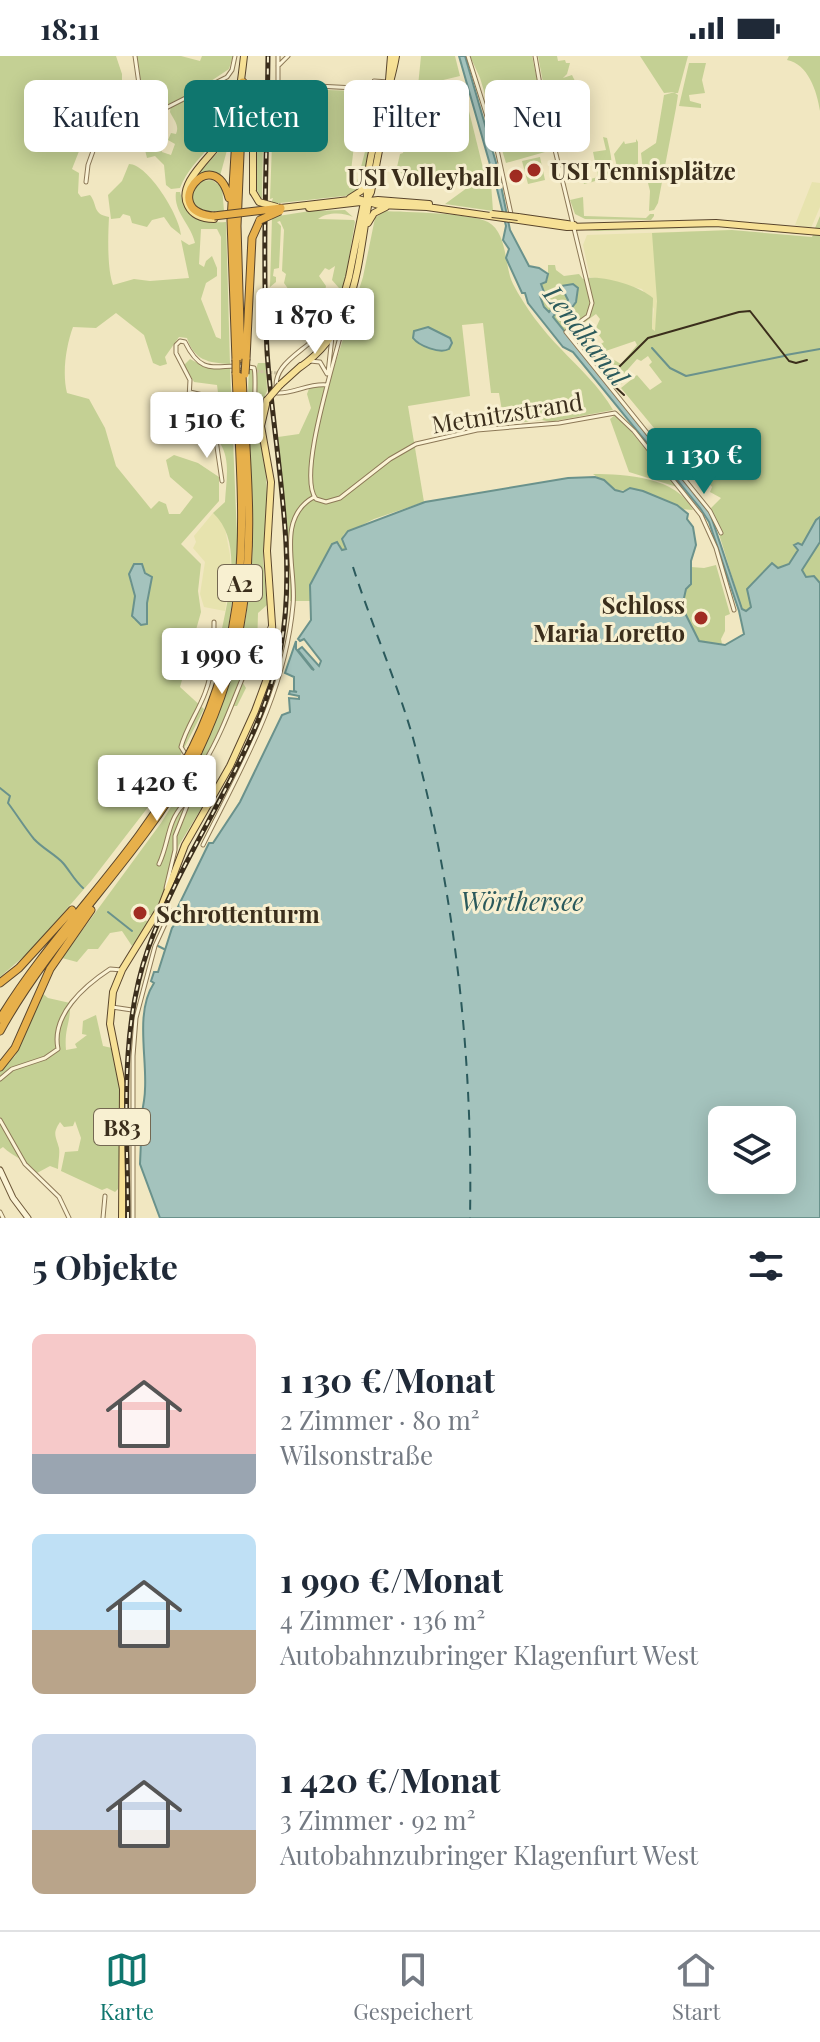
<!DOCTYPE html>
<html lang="de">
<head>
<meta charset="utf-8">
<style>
  body { margin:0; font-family:"Playfair Display",serif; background:#f2f2f3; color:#1f2937; height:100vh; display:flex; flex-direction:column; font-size:30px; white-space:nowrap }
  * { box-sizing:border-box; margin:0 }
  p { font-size:26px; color:#747a83 }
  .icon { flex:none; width:44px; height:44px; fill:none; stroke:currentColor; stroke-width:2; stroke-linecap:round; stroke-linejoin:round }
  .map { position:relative; height:1162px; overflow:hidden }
  .drawer { display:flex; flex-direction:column; background:#fff; flex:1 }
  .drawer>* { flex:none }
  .banner { position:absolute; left:24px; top:24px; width:772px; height:72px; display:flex; gap:16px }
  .controls { position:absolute; left:708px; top:1050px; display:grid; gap:16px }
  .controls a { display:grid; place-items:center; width:88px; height:88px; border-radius:12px; background:#fff; box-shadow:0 4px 20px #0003; font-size:40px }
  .price { position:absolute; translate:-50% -68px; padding:0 18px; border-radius:8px; background:#fff; color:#222; font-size:26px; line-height:52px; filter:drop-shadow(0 2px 4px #0008) }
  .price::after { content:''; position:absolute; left:50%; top:48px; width:24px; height:18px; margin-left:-12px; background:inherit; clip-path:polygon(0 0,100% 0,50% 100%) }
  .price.current { background:#0f766e; color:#fff }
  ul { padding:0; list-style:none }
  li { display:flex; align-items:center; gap:24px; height:200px; padding:0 32px }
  li span { display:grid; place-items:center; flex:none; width:224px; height:160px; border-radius:12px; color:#555 }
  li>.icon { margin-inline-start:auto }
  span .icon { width:96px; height:96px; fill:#fffc; stroke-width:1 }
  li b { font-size:34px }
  h2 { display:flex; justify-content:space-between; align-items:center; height:96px; padding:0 32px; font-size:34px }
  .pill { padding:0 28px; border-radius:12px; background:#fff; box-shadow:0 4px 20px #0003; font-size:28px; line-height:72px }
  .pill.current { background:#0f766e; color:#fff }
  .status { display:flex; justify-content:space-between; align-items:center; height:56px; padding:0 40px; background:#fff; direction:ltr }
  .status svg { height:22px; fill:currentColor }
  .dock { display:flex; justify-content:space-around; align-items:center; height:112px; border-top:2px solid #e0e1e3; background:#fff; font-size:22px; color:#747a83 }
  .dock a { display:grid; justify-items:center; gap:4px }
  .dock .current { color:#0f766e }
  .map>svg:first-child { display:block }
  .farmland { fill:#e7e3ae }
  .green { fill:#c4d094; fill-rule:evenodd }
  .water { fill:#a4c3bd; stroke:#6a928c; stroke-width:2; fill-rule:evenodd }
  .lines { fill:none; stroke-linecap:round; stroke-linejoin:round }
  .stream { stroke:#6a928c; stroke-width:2 }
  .ferry { stroke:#2b5a5c; stroke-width:2; stroke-dasharray:10 8; stroke-linecap:butt }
  .street-tunnel { stroke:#cdc2a0; stroke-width:3; stroke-dasharray:3 1.5; stroke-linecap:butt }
  .street-casing { stroke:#8c7857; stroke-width:5 }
  .secondary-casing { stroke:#6e593a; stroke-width:7 }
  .primary-casing { stroke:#59452c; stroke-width:8 }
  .highway-casing { stroke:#59452c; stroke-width:9 }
  .street { stroke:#fbf3d5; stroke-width:3 }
  .secondary { stroke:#fbf3d5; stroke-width:5 }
  .primary { stroke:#f7e196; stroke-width:6 }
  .highway { stroke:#e7b04b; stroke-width:7 }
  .tram { stroke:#3b2e1c; stroke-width:2 }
  .rail-casing { stroke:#3b2e1c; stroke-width:5 }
  .rail { stroke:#f8f0d1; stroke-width:2; stroke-dasharray:6; stroke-linecap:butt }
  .primary-bridge-casing { stroke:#59452c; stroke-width:8; stroke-linecap:butt }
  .highway-bridge-casing { stroke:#59452c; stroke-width:9; stroke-linecap:butt }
  .primary-bridge { stroke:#f7e196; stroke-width:6 }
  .highway-bridge { stroke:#e7b04b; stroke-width:7 }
  .poi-dot { fill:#a02c22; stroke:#f8f0d1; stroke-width:3 }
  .labels { text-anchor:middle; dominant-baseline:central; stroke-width:6; stroke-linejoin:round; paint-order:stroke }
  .shield { fill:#f8f0d1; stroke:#746852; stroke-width:2 }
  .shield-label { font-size:22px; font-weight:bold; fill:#3b2e1c }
  .poi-label { font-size:24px; font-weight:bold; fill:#3b2e1c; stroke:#f8f0d1; text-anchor:start }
  .street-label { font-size:24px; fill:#3b2e1c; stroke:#f8f0d1 }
  .water-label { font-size:26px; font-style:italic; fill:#2b5a5c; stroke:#f8f0d1 }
</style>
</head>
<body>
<div class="status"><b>18:11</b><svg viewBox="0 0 49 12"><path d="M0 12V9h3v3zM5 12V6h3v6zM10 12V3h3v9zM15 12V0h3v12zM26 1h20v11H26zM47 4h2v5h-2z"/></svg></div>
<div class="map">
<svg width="820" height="1162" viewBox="0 0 820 1162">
  <rect width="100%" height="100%" fill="#f1e7c1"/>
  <path class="farmland" d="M812 126 820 127V151L811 172 795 169Z
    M732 174 655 275 652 273 654 253 642 233 590 221 583 189 587 179Z
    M213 457 224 467 230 499 231 514 225 555 204 551 200 538 205 506 193 492 196 486 194 480Z"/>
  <path class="green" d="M0 0H116L122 18V39L109 46 94 84 85 80 72 113 79 117 78 137 81 141 90 139C98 149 92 158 109 161 108 180 107 212 113 229L134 223 150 225 189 222 181 184 189 189 195 187C191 168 173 156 176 136H180C186 161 201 168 226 166L230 308C208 307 194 304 187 282L179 281 165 301 167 308 160 310 153 307 144 279 116 257 96 272 73 271C66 290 62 317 67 337L89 343 105 372 116 410 151 453 159 445 166 448 169 458H180L193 441 170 421 166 404 174 399 198 407 219 421V445L181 488 201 508 198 535 201 556 180 631 204 653 179 702 152 746 91 825 30 895 0 921ZM201 173H217L221 181V283L216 281 201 243 206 227 217 220V212L212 200 206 205 204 211 199 208ZM144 514 147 518 148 563 134 564 132 555 135 540 130 525Z
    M136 0H181L200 5 202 0H233L229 13 202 31 207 42 232 45C226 88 194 97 180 132L171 133 166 129 164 109 155 100 147 102 144 90 150 85 144 68 152 72V68L146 64 158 57V61L155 64 154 74 162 96 171 99 175 88 168 84 171 77 176 78C180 69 173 63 170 56L171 49 152 54 145 50Z
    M421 0H455L460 20 418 30Z
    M470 0H532L552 94 506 107 480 22Z
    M538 0H557L558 5 565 4 566 7H570L567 18 563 22 572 19 578 31 583 54 562 58 565 71 576 68 578 71 580 66 576 57 584 55 587 73 581 80 563 82 561 86 563 95H559L546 40 549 37H545Z
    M640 0H688L678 37H675L678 39 676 52 658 147 654 154 649 155 650 135 645 115H643L641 97 656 87 664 39 675 36 664 37Z
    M789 0H820V55C817 35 808 8 787 4Z
    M689 7H706L702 24 705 37 689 39 690 45 701 48V52L679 50Z
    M445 27 446 38 450 41 455 40 456 43 460 38 465 39 486 124 441 129 394 124 400 98 403 97 417 32H421L426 36 436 35V29Z
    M260 31H264L262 144 254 128Z
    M274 32 381 36 374 81H355L349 132 356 130 367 88 372 87 361 129 353 139 271 148 273 142 270 143Z
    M233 72 220 120 211 117 197 119 220 94Z
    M603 81 607 82C614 112 617 121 584 128L583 125 598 121 593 96 606 94Z
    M636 83 638 86V116L619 120 614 98 624 85 625 88 636 86Z
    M540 101 545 124 528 128 522 105Z
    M129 108C148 108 180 160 181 179L171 171 164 161 152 164 147 171 132 167 130 160 123 158 120 162 111 163 108 139 122 125Z
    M212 124 222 131 224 155 204 156 194 150 191 134 198 125Z
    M491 127 493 155 445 148 471 129Z
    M583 141 584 160 646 162 650 158H654V160L651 164 585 163 575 158 570 144Z
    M345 154 353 161C343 156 327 156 318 163L354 164 355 166 343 237H339V232L332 224 335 210 329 214 325 212 319 220 326 230 324 239 317 240 311 235 318 250 308 249 302 232 299 233 300 245 305 251 291 249V237L284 227 286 218 282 215 284 174 280 165 277 166 281 170 279 212 274 213 273 220 276 221V226L270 231 272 161 310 155Z
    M384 155C405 156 472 157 488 166 508 177 504 210 513 228 525 251 543 275 561 293 579 312 600 331 613 354L550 366 542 364 507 368 506 364 495 366 494 357 502 355 499 337H491L483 267 462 269 470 340 408 350 424 446 374 463 344 478 342 483 346 493 342 495 339 487C321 505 310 520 310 545H290L289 501 278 381 299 378 311 352 307 338 310 330H328L363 221 375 162Z
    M820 160V587L742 553 711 452 721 442 710 436 712 431 697 413 680 414 671 401 673 395 621 332 637 319 650 334 662 326 649 309 652 306 648 300 641 305 637 303 622 320 625 325 619 330 614 328 600 308 611 302 621 308 637 289 635 285 594 299 583 295 571 280 575 276 593 293 604 286 595 274 600 263 596 258 567 279 552 261 557 255 570 254 576 246 578 232 573 228 562 230 568 244 566 249 554 250 549 256 544 251 540 240 544 236 541 228 548 223V209H555L556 214 564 220 579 218 583 223C601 218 639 230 653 242L652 273 655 275 657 245 652 177 732 174 812 181 813 179 722 171 598 175 585 174 722 169 813 177Z
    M190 303 207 312H230L238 504 227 580 220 583C227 545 245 486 213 457L225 446C226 425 231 405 220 387L215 386 209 389 190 382 180 383 176 378 182 367 219 365 221 360 217 329 194 326 184 309Z
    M258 307H266L267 335 258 356 256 373 265 405 267 439 263 503 267 549 258 557 257 593 240 622 246 632 237 650H231L205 702 199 701C240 619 255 545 253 453 251 406 246 360 249 313H256Z
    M615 359 630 374 677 431 629 416 610 363Z
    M593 418C626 418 677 421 693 454L680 453 677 449 643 435 615 434Z
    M716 509 730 558 725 560V575L721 583 722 588H710L698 585C694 576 685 565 683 556 679 541 693 526 691 511L704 512Z
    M193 722 203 725 198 739 204 748 179 789 163 838 152 860 137 852 135 859 149 866 132 890 122 875 110 877 98 893H88L77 906 62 902 161 767 186 727Z
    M42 937 48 942 70 947C71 967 64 972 66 994L77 992 75 988 87 979 82 978 83 965 96 959 103 990 112 992 121 1034 118 1133 115 1136 107 1132 102 1134 61 1115 65 1096 78 1095 81 1082 75 1065 73 1070 64 1071 60 1066C52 1078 56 1080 59 1092 60 1098 58 1107 58 1113L50 1110 37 1117C27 1104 13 1101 3 1091L0 1093V1013L15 1000Z"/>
  <path class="water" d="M459 0H465L497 110 510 174 529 210 539 212 548 218 546 226 541 228 544 236 540 240 544 251 549 256 554 250 566 249 568 244 561 230 573 228 578 232 576 246 570 254 557 255 553 261 710 457 742 553 746 555 751 551 747 533 772 507 778 512 789 508 798 494 794 489 798 487 802 489 816 464 820 461V486L802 514 806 521 814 520 820 527V1162H160L140 1108 141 1085 138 1077C140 1062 145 1048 145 1033 147 1000 135 956 154 927L151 925 154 916H158L172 872 178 864 173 861 209 787H213L240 746 282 659 290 656 289 642 299 643V640L289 638 290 635 297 636 294 635V621L285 617 296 585V593L312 613 314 614 298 594 302 591 319 610 321 605 304 583 300 585 298 583 311 564 310 529 332 488 337 486 342 494 346 493 342 483 348 475 425 446 568 422 595 421 604 424 615 434 623 436 630 432 643 435 677 449 688 458 687 463 693 471 696 489 691 505V528L686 533 682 551 699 585 725 589 744 578 739 555 709 466 700 452 573 296 563 291 528 247 525 237H522L506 202 509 193 503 184 506 170 497 133ZM722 1064H782V1124H722Z
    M428 271 450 282 452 287 449 293C440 298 419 290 413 282L414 275Z
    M134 508H142L145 517 152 521 147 547V568L141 569 132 560 135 540 129 518Z"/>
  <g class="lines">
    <path class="stream" d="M652 292 670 312 686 320 784 300
      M786 299 820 293
      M0 732 10 740 8 747C17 759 25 772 34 783 42 792 56 799 63 807 70 815 74 824 83 832
      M108 856 132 875
      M158 890 164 893"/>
    <path class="ferry" d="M353 511C371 567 397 626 413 682 455 837 473 1001 470 1162"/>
    <path class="street-tunnel" d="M256 315 277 317"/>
    <g class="street-casing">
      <path id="street" d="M135 0 142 49 145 54
        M278 0V25L281 28 373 33 374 25 389 26
        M468 0 496 89 511 158
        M535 0 542 40 592 247 588 260 566 276 710 455 721 477
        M278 10 288 0
        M86 126 88 109 111 45 117 44C131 54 147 58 164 53L227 21 232 14 235 0
        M344 264C338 297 296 419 316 443L326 446 340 442 390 403 416 388 477 374 559 367 615 357 634 375 701 459 716 492 734 554
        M312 285C295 300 271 312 277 337 293 338 309 327 327 329
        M310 305 320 306 327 318
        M328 317 332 281
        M190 336 207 340 211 353 208 356
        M222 425 216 384 188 361 190 324 176 297V289L180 285 185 286C205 327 221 303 254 312 257 321 253 360 254 375L262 376
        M186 699 181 691C186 672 198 656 205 637 214 614 214 591 214 566
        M196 705 204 707C221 679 231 650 243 621 251 603 263 589 270 571
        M203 789C242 710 285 638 293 549 297 514 275 462 314 441
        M159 808C169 787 167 766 183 749
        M166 832 175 794V780L204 707
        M112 951 132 954
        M0 1023 12 1013 45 1002 58 993C51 959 84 930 110 913L122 914
        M0 1064 25 1108 59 1141 69 1162
        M0 1156 3 1162
        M103 1162 105 1140
        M133 1162V1000L136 962 155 890 171 855"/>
    </g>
    <g class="secondary-casing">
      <path id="secondary" d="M0 1114 13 1142 28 1162"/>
    </g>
    <g class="primary-casing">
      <path id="primary" d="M389 24 391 0
        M245 40 253 89V136
        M350 142 361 135 365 125
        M281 152 358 143 379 149 427 151 567 171 716 167 820 176
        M309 152 378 144 429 148
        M518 161 574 169
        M214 163C203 163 193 160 188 150 174 125 220 95 229 73 239 49 241 25 244 0
        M368 167 374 157 386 151
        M317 294 338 260 349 221 363 151 371 136 389 43 387 39
        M299 312C356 273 357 213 368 150 360 114 390 38 396 0
        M280 329 301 310
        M122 1162 123 1033 110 968 113 936 122 914 162 849 185 789 230 710 255 655 272 609 273 583 267 495 271 426 261 370 267 344"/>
    </g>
    <g class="highway-casing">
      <path id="highway" d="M214 160C156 156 214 83 229 142
        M241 303 237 170 243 26
        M246 303 252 182 260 164
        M236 304 231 164 237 65
        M192 693C256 563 242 457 236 317
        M198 696C220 650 236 601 243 551 255 474 245 394 242 318
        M0 927 19 912 72 854
        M0 963C54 873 138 799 185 706
        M0 975C53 879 136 804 190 709
        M0 1011 15 992 50 913 91 854"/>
    </g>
    <use href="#street" class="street"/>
    <use href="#secondary" class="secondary"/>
    <use href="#primary" class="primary"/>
    <use href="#highway" class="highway"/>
    <path class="tram" d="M624 339 611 327 610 320 648 282 739 256 750 255 789 305 796 307 807 304"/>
    <g class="rail-casing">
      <path id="rail" d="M128 1162C128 1073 118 978 148 893 184 789 260 699 281 590 298 499 273 388 267 295 262 197 267 98 268 0"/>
    </g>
    <use href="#rail" class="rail"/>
    <g class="primary-bridge-casing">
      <path id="primary-bridge" d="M253 136 259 146 277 151
        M492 158 518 161
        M267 344 280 329"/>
    </g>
    <g class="highway-bridge-casing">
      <path id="highway-bridge" d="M214 160 281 152
        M260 164 280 155
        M236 304V317
        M245 318 246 303
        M185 706 192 693
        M190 709 198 696"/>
    </g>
    <use href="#primary-bridge" class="primary-bridge"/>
    <use href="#highway-bridge" class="highway-bridge"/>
  </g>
  <g class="poi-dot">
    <circle cx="534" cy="114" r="8"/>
    <circle cx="516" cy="120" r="8"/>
    <circle cx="701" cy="562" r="8"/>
    <circle cx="140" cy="857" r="8"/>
  </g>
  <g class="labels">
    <g class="shield">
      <rect x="218" y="509" width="44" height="36" rx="6"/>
      <rect x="94" y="1053" width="56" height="36" rx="6"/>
    </g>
    <g class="shield-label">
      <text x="240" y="527">A2</text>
      <text x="122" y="1071">B83</text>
    </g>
    <g class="poi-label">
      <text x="550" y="114">USI Tennisplätze</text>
      <text x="500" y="120" text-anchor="end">USI Volleyball</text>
      <text x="685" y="548" text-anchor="end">Schloss<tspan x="685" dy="28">Maria Loretto</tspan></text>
      <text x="156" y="857">Schrottenturm</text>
    </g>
    <g class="street-label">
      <text transform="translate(507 356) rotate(-9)">Metnitzstrand</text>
    </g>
    <g class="water-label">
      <text transform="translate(587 279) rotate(52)">Lendkanal</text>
      <text x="522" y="844">Wörthersee</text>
    </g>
  </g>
</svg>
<div class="controls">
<a><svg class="icon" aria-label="layers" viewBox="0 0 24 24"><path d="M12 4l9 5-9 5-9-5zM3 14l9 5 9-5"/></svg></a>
</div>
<b class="price" style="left:315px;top:300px">1 870 €</b>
<b class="price" style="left:207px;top:404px">1 510 €</b>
<b class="price current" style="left:704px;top:440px">1 130 €</b>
<b class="price" style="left:222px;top:640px">1 990 €</b>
<b class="price" style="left:157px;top:767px">1 420 €</b>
<div class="banner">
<a class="pill">Kaufen</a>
<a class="pill current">Mieten</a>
<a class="pill">Filter</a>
<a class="pill">Neu</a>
</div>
</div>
<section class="drawer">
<h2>5 Objekte<svg class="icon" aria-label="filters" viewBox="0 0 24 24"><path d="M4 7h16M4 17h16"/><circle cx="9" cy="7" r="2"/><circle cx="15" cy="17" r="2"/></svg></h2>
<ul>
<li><span style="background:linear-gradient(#f6c9c9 75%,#9aa5b1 0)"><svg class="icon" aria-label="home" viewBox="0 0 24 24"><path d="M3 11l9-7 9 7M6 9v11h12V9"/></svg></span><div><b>1 130 €/Monat</b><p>2 Zimmer · 80 m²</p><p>Wilsonstraße</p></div></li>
<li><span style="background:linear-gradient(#bfe0f5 60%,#b9a48a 0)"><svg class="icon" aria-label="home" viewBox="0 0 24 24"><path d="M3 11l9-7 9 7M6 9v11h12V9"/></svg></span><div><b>1 990 €/Monat</b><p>4 Zimmer · 136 m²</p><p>Autobahnzubringer Klagenfurt West</p></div></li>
<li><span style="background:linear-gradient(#c9d6e8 60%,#b9a48a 0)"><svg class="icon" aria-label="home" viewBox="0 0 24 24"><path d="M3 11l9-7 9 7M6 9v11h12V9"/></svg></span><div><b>1 420 €/Monat</b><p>3 Zimmer · 92 m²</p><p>Autobahnzubringer Klagenfurt West</p></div></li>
</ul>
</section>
<nav class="dock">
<a class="current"><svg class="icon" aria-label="map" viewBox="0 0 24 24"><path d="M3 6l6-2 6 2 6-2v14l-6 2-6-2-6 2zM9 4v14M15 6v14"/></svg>Karte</a>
<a><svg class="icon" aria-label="saved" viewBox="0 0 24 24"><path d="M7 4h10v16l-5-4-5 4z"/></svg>Gespeichert</a>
<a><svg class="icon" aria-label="home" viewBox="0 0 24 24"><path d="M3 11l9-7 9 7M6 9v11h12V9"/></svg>Start</a>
</nav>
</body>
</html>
